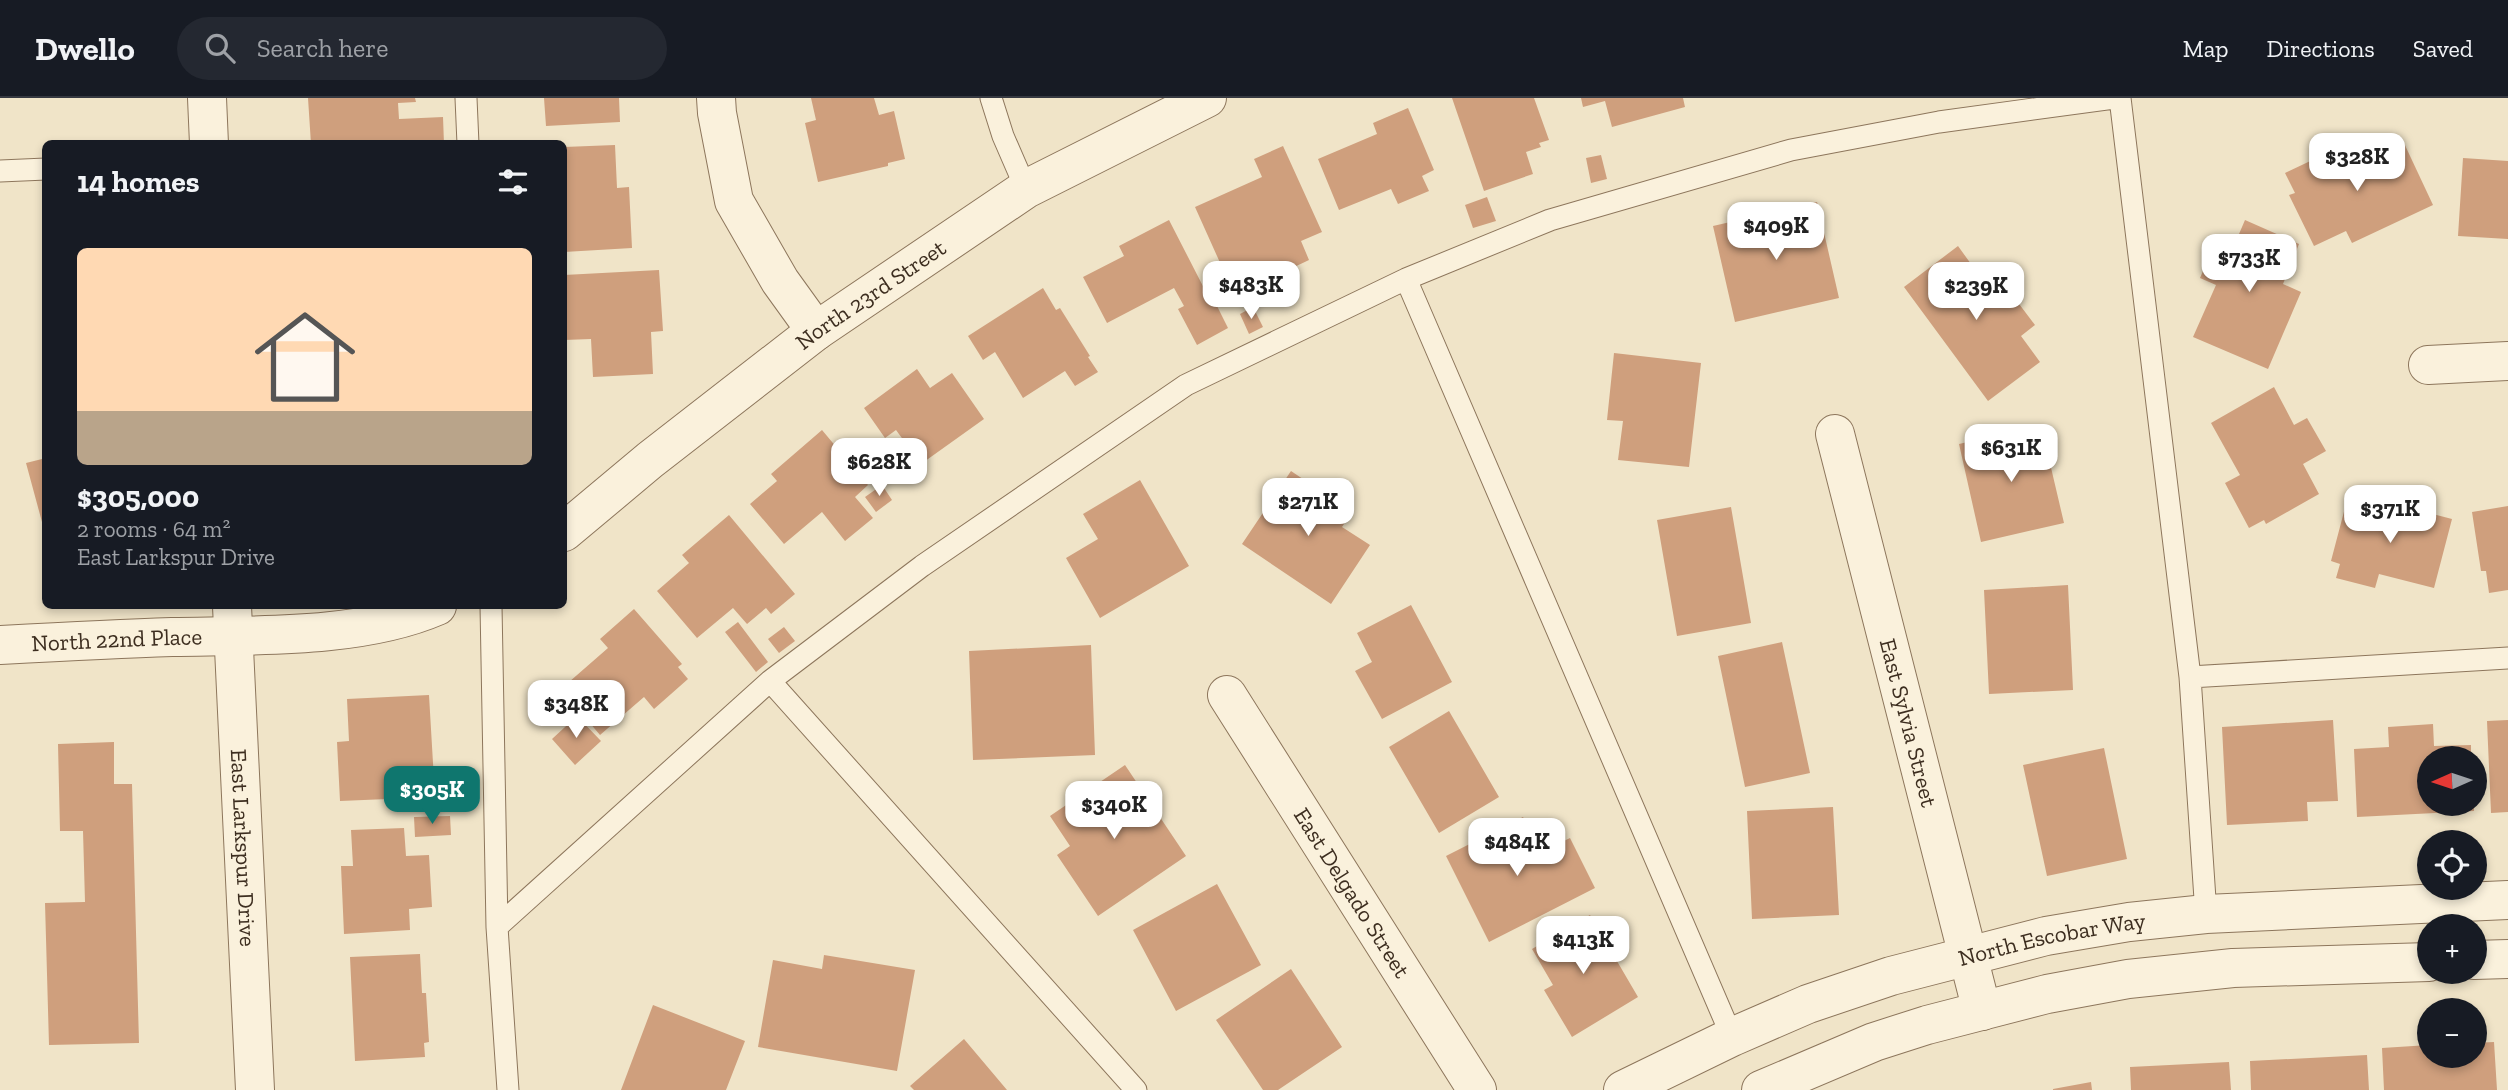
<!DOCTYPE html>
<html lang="en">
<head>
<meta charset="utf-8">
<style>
  body { margin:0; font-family:"Zilla Slab",serif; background:#242831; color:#f1f3f6; height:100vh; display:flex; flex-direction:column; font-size:26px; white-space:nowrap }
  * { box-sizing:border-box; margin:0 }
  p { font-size:23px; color:#9ea1a6 }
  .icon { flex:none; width:38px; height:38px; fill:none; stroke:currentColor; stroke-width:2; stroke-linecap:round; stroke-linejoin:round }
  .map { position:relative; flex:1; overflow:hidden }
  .sheet { position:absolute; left:42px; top:42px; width:525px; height:469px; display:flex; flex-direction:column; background:#171b24; border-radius:10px; box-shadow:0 4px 10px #0003 }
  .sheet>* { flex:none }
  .needle { width:46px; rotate:267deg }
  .fabs { position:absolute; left:2417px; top:648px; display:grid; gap:14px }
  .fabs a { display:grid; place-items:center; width:70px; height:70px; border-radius:50%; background:#171b24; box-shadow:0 4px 10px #0003; font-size:35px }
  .price { position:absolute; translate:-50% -60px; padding:0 16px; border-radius:14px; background:#fff; color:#222; font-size:23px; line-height:46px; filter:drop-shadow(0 2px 4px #0008) }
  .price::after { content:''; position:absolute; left:50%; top:42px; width:21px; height:16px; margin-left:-10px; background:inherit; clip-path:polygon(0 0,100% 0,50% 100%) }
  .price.active { background:#0f766e; color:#fff }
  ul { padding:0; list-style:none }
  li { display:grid; align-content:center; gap:14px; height:371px; padding:0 35px }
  li span { display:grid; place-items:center; height:217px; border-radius:10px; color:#555 }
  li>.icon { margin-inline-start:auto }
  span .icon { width:126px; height:126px; fill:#fffc; stroke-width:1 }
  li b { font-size:30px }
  h2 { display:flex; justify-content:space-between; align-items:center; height:84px; padding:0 35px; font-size:30px }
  header { display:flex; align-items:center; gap:42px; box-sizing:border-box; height:98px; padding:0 35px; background:#171b24; border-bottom:2px solid #363941 }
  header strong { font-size:33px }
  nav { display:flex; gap:38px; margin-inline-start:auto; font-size:24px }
  .search { width:490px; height:63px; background:#242831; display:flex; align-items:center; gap:18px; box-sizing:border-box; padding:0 24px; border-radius:38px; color:#9ea1a6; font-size:26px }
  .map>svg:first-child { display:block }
  .building { fill:#cf9f7d }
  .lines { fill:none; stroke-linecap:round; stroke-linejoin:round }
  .lane-casing { stroke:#8d765c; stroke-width:23 }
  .street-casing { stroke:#8d765c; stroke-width:40 }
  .lane { stroke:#faf1dc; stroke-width:21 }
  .street { stroke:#faf1dc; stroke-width:38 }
  .labels { text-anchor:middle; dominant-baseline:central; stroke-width:7; stroke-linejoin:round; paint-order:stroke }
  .street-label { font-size:23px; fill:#3d2e20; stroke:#f7eed8 }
</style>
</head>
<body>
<header>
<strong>Dwello</strong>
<div class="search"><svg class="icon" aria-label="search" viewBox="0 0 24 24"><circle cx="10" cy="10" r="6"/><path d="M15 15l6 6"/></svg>Search here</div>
<nav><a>Map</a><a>Directions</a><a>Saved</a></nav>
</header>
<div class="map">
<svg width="2508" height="992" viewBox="0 0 2508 992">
  <rect width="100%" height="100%" fill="#f0e4c8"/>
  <path class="building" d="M308 0H415L416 4 398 5 399 21 443 19 444 46H311Z
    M544 0H619L620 24 546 28Z
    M811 0H874L879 17 894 13 905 61 888 65V68L818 84 805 25 816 22Z
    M1452 0H1534L1549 42 1539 45 1541 49 1526 54 1533 76 1484 93Z
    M1581 0H1683L1685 9 1612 29 1605 3 1583 9Z
    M1408 10 1434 72 1422 78 1429 93 1398 106 1391 91 1339 112 1318 61 1377 36 1373 25Z
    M2403 43 2433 107 2352 145 2346 133 2314 148 2289 97 2295 95 2285 75 2342 48 2352 68Z
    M615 47 617 90 629 89 632 150 564 154V49Z
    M1283 48 1322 134 1301 143 1309 162 1267 182 1259 163 1226 178 1195 109 1262 79 1254 61Z
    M1601 57 1607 81 1591 85 1586 60Z
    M2463 60 2508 63V141L2458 138Z
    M1487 99 1496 123 1473 130 1465 107Z
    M1817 104 1839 200 1735 224 1713 128Z
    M1169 122 1207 196 1210 194 1228 230 1197 247 1178 211 1184 208 1174 190 1107 225 1083 179 1124 158 1119 148Z
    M2245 122 2299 146 2283 186 2301 194 2268 271 2193 239 2216 187 2200 180 2219 136 2236 143Z
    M1958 148 1992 195 2004 186 2035 227 2021 238 2040 264 1988 303 1904 189Z
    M659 172 663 233 651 234 653 276 593 279 591 241 564 242V177Z
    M1043 190 1056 212 1060 210 1090 258 1088 259 1098 274 1075 288 1065 273 1023 300 995 254 983 262 968 238Z
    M1253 209 1263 229 1249 236 1240 216Z
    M1614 255 1701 265 1689 369 1618 362 1623 323 1607 322Z
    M917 271 930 290 952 275 984 321 921 366 896 332 885 340 864 310Z
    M2274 289 2294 327 2307 320 2326 353 2303 366 2319 396 2266 426 2264 422 2249 430 2225 385 2240 377 2211 325Z
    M2041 327 2064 425 1981 444 1959 346Z
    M822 332 868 387 855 399 873 420 845 443 822 414 784 446 750 406 777 383 771 376Z
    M46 360V423L42 424 26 365Z
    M1291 373 1352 414 1342 429 1370 447 1331 506 1242 446Z
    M1140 382 1189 468 1100 520 1066 460 1098 441 1083 416Z
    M882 387 892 402 876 414 865 399Z
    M2375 401 2452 421 2434 490 2379 476 2375 490 2336 480 2340 466 2331 463 2346 406 2372 413Z
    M2508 408V492L2489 495 2486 473H2481L2472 414Z
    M1731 409 1751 525 1677 538 1657 422Z
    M729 417 795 496 771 516 766 510 747 526 733 510 697 540 657 493 689 465 682 457Z
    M2068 487 2073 592 1989 596 1984 492Z
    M1411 507 1452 584 1382 621 1355 573 1372 564 1357 535Z
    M634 511 682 566 678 569 688 581 654 611 644 599 600 637 561 591 608 550 600 541Z
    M738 524 768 564 756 574 725 534Z
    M784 529 795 543 779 555 768 541Z
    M1782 544 1810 675 1745 689 1718 558Z
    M1091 547 1095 657 973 662 969 553Z
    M429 597 435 699 340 703 337 644 349 643 347 601Z
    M1449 613 1499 699 1439 735 1389 649Z
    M577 618 601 643 575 667 552 641Z
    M2333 622 2338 703 2307 704 2308 723 2227 727 2222 629Z
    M2508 622V714L2491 715 2487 623Z
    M2433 626 2434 648 2471 647V660H2429V705H2474V713L2357 719 2354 651 2389 649 2388 629Z
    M114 644V686H132L139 945 49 947 45 805 85 804 83 733H60L58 646Z
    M2104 650 2127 761 2047 778 2023 667Z
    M1125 667 1186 758 1098 818 1057 757 1070 748 1050 718Z
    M1833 709 1839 817 1752 821 1747 713Z
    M450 718 451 737 415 739 414 719Z
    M1523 719 1541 754 1570 740 1595 790 1489 844 1446 758Z
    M404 730 406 758 429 757 432 809 409 811 410 832 344 836 341 768H353L351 732Z
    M1217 786 1261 867 1176 913 1133 832Z
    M1590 817 1638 899 1572 939 1544 892 1553 887 1532 851Z
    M420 856 422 895H426L429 944 424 945 425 959 355 963 350 859Z
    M824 857 915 872 897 973 758 949 773 862 822 871Z
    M1291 871 1342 949 1278 992H1263L1216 922Z
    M653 907 745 943 726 992H621Z
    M964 941 1007 992H914L910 988Z
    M2494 944 2497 992H2384L2382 950 2429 947V957H2474V945Z
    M2367 957 2369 992H2251L2250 963Z
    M2229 964 2231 992H2131L2130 969Z
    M2091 984 2092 992H2053V991Z"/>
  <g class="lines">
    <g class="lane-casing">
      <path id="lane" d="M466 0 468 46
        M991 0 1003 38 1026 91
        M2120 0 2190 579 2206 816
        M0 73 46 71
        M1406 181 1732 939
        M491 508 497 829
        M2190 579 2508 560
        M770 583 1136 992
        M508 992 497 829 770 583 922 468 1186 287 1406 181 1550 122 1791 52 1939 24 2114 0"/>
    </g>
    <g class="street-casing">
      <g id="street">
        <path d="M207 0 209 46"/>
        <path d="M716 0 717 15 734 103 780 183 816 233"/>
        <path d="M2428 267 2508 263"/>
        <path id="s1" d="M1835 336 1982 913"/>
        <path id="s2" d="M564 434 650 362 816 233 1026 91 1207 0"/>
        <path id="s3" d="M232 508 255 992"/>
        <path id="s4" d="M0 547C57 544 114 541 172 539 255 537 361 541 437 508"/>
        <path id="s5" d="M1227 597 1477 992"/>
        <path d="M2474 862 2508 861"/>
        <path id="s6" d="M1623 992 1732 939 1808 906 1891 878 2046 838 2129 824 2206 816 2508 802"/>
        <path d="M1761 992 1874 944 1927 927 2047 896 2128 881 2233 870 2429 864"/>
      </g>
    </g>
    <use href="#lane" class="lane"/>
    <use href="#street" class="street"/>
  </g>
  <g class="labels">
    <g class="street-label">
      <text stroke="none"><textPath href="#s2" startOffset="388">North 23rd Street</textPath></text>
      <text stroke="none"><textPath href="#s4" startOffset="117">North 22nd Place</textPath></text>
      <text stroke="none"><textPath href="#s1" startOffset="298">East Sylvia Street</textPath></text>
      <text stroke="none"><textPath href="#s3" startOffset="242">East Larkspur Drive</textPath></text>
      <text stroke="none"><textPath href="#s5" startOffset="234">East Delgado Street</textPath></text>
      <text stroke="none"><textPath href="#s6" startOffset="457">North Escobar Way</textPath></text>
    </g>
  </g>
</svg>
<div class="fabs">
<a><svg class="needle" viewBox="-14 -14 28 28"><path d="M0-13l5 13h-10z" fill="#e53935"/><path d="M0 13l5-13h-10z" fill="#9ea1a6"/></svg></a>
<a><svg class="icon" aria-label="locate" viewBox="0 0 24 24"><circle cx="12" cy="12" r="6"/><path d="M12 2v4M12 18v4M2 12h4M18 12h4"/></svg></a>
<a>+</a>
<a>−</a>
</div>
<b class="price" style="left:2357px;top:95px">$328K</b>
<b class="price" style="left:1776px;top:164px">$409K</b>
<b class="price" style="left:2249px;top:196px">$733K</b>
<b class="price" style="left:1251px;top:223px">$483K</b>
<b class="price" style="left:1976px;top:224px">$239K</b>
<b class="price" style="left:2011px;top:386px">$631K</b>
<b class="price" style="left:879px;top:400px">$628K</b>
<b class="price" style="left:1308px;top:440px">$271K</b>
<b class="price" style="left:2390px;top:447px">$371K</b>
<b class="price" style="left:576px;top:642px">$348K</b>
<b class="price active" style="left:432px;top:728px">$305K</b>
<b class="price" style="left:1114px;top:743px">$340K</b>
<b class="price" style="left:1517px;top:780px">$484K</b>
<b class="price" style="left:1583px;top:878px">$413K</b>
<section class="sheet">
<h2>14 homes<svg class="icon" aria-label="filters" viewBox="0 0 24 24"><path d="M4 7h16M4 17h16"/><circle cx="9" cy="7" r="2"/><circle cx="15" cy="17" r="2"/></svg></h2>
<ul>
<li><span style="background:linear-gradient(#ffd9b3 75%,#b9a48a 0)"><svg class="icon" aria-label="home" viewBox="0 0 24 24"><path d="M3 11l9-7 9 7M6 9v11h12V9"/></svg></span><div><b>$305,000</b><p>2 rooms · 64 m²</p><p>East Larkspur Drive</p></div></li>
</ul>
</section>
</div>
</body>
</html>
